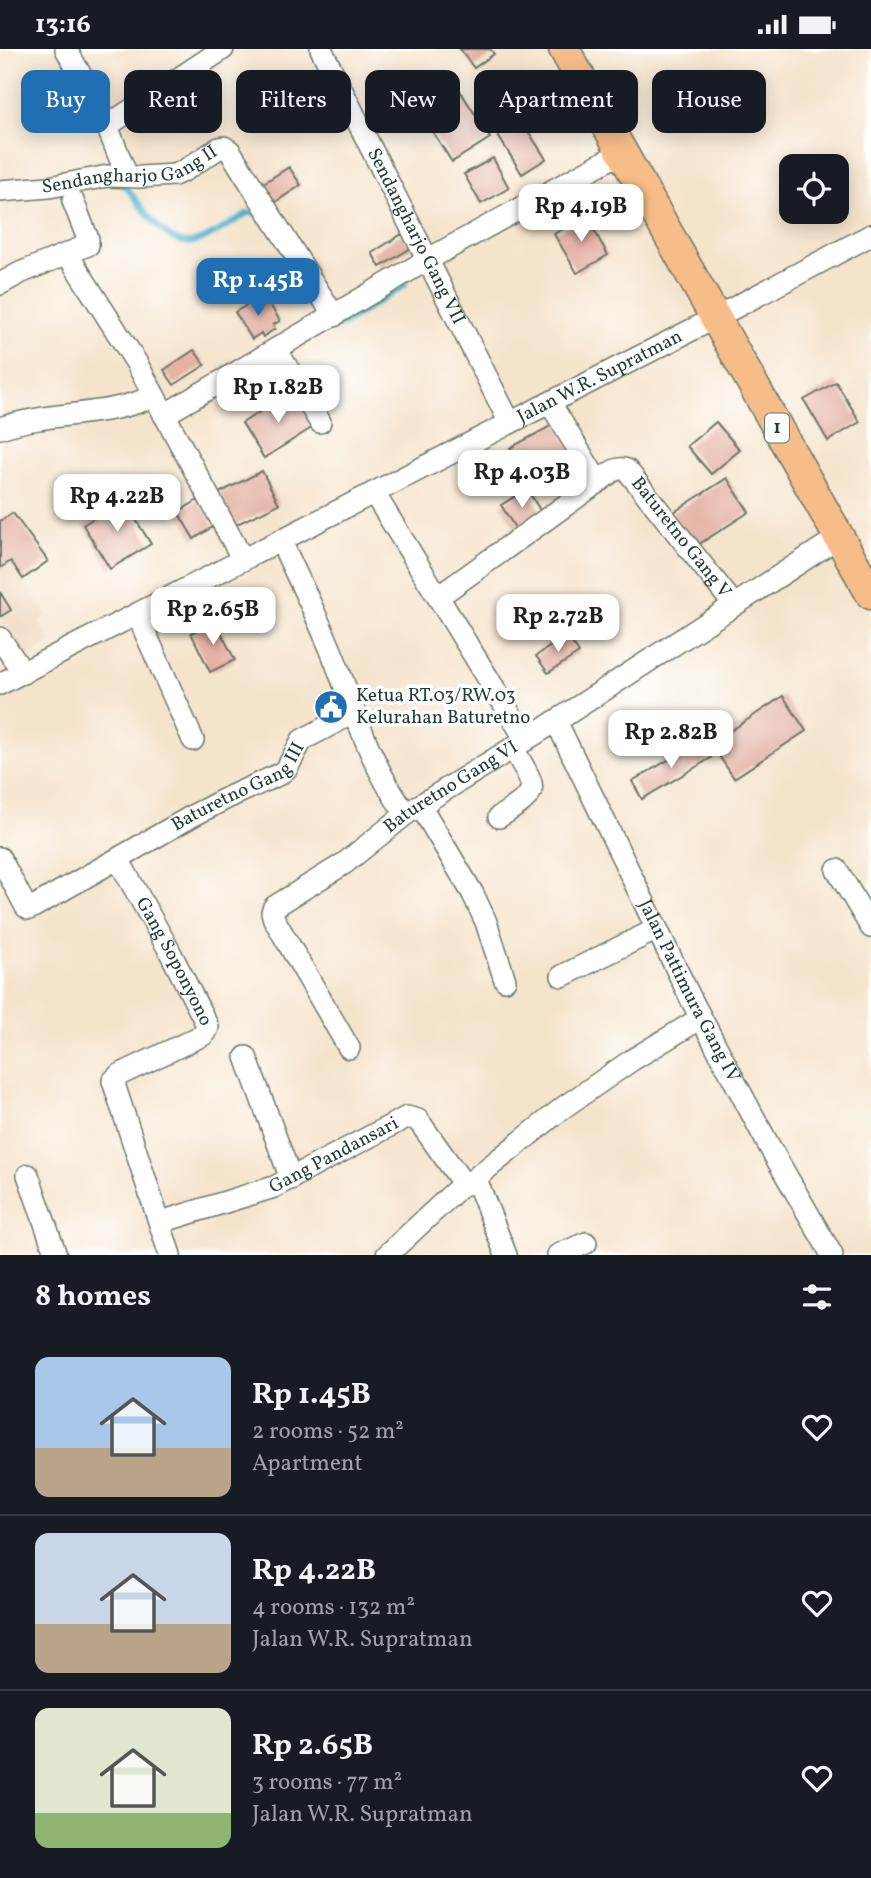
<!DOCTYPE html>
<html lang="en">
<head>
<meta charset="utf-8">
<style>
  body { margin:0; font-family:Vollkorn,serif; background:#20242c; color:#f1f3f6; height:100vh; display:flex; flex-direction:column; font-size:26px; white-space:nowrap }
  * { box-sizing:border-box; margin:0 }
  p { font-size:23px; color:#9ea1a6 }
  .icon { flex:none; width:38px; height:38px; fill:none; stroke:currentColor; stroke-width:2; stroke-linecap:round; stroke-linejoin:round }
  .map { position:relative; height:1206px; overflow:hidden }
  .details { display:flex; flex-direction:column; background:#171b24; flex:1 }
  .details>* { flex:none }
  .top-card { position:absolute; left:21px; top:21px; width:830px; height:63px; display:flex; gap:14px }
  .fabs { position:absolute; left:779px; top:105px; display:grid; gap:14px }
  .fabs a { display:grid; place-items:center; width:70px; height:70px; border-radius:14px; background:#171b24; box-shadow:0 4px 18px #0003; font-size:35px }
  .price { position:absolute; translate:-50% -60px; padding:0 16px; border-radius:14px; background:#fff; color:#222; font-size:23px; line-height:46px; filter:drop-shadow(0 2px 4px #0008) }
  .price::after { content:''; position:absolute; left:50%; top:42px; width:21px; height:16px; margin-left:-10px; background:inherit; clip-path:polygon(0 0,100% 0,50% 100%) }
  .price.on { background:#1f6fb2; color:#fff }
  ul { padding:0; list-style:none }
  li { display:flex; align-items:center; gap:21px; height:175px; padding:0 35px }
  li+li { border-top:2px solid #363941 }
  li span { display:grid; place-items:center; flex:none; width:196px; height:140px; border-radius:14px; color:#555 }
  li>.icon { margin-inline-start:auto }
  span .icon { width:84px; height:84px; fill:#fffc; stroke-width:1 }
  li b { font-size:30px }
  h2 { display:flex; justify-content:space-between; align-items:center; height:84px; padding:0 35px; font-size:30px }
  .chip { padding:0 24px; border-radius:14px; background:#171b24; box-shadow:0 4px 18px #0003; font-size:24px; line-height:63px }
  .chip.on { background:#1f6fb2; color:#fff }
  .status { display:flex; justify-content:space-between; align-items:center; height:49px; padding:0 35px; background:#171b24; direction:ltr }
  .status svg { height:19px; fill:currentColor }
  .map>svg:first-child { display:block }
  .built { fill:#eed7bb }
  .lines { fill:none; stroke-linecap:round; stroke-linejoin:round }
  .stream { stroke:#50b4cf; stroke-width:6 }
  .building { fill:#e4b1a3 }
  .minor-casing { stroke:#6a7769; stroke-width:24 }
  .highway-casing { stroke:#6a7769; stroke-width:33 }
  .minor { stroke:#fff; stroke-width:21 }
  .highway { stroke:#f7bd88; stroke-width:30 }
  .labels { text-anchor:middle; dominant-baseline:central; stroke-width:7; stroke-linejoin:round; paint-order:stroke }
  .shield { fill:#fff; stroke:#627771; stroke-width:2 }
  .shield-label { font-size:18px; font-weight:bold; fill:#1f3d34 }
  .street-label { font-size:19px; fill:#1f3d34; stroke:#fff }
  .poi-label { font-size:19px; fill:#1f3d34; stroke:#fff; text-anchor:start }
</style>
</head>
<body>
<div class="status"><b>13:16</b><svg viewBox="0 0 49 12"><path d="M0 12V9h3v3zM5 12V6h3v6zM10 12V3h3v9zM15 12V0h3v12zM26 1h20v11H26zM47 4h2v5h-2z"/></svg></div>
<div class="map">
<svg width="871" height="1206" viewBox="0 0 871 1206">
  <rect width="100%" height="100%" fill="#fff"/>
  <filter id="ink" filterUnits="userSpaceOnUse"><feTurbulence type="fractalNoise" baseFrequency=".0143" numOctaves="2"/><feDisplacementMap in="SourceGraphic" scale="14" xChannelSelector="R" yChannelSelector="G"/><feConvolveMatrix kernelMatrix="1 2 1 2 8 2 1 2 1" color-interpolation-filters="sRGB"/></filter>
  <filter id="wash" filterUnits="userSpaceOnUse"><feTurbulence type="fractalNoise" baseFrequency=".00686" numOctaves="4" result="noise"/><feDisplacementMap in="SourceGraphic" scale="28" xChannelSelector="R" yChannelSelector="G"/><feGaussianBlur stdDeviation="1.57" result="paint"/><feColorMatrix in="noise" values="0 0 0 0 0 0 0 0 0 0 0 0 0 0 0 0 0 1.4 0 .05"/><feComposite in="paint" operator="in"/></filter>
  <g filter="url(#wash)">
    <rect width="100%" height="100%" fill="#f5e4cc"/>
    <path class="built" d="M14 461 53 514 25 533 47 566 38 572 51 593 21 613 0 581V470Z"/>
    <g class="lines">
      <path class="stream" d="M121 134 127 139C141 156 167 200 193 193 212 188 231 174 248 164H256L260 169
        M334 274 341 276 347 273 405 236"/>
    </g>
    <g id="blocks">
      <path class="building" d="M460 0H490L494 5 474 19Z
        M457 37 490 89 452 113 433 83 440 79 426 57Z
        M519 68 546 110 522 125 495 82Z
        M493 109 509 139 481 155 464 125Z
        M289 118 301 136 271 156 259 137Z
        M586 167 608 206 577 224 554 185Z
        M402 185 411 199 380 218 372 204Z
        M264 246 280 272 273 276 275 280 263 288 261 284 252 290 235 263Z
        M194 301 205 316 174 336 164 321Z
        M836 333 860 373 828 392 804 351Z
        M291 343 313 378 264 409 242 374Z
        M716 373 740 401 711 425 687 397Z
        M556 374 572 403 525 428 510 399Z
        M262 422 279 455 231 478 215 446Z
        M727 429 749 463 693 499 671 465Z
        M527 440 543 466 517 482 501 456Z
        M123 450 151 495 110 520 83 476Z
        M198 451 214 477 194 490 178 463Z
        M13 464 48 512 23 530 11 512 0 519V472Z
        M0 543 11 561 0 568Z
        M215 572 235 611 210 623 191 584Z
        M567 586 579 604 548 624 536 607Z
        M783 647 806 682 734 729 711 695Z
        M701 692 711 709 642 750 632 732Z"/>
    </g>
  </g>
  <g filter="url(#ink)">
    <use href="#blocks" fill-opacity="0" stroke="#6a7769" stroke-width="2"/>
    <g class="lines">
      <g class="minor-casing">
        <g id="minor">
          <path d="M66 0 101 62 127 127"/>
          <path id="s1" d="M321 0 510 374"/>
          <path d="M107 77 223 0"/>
          <path id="s2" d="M0 142 49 138 108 127 140 128 174 126 185 121 219 99 224 98 230 102 334 267"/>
          <path d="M68 206 136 313 243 511"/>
          <path d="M0 235 20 224 88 196V190L73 152"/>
          <path d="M276 300 320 373"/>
          <path id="s3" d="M550 354 598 433C607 427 616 416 627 421L734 556"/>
          <path d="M164 366 427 211 622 103"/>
          <path d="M0 379C50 362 106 369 154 347"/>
          <path d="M374 444 526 691"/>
          <path d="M281 492C299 532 320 572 336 614 356 666 372 719 406 765"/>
          <path d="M438 548 598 433"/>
          <path d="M137 565 193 691"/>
          <path d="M0 589 23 624"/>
          <path id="s4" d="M0 635 715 269 871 186"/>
          <path id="s5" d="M556 672 691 950 768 1095 832 1206"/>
          <path d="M420 756 473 845 486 873 505 931"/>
          <path d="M499 768C544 740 536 741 513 699"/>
          <path id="s6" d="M0 809 26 858 29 860 33 858 194 766 227 749 280 725 287 719 302 691 353 664"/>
          <path id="s7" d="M118 810 169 901 208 978 206 983 203 986 119 1026 113 1032 170 1206"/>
          <path d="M837 821 871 878"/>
          <path d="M562 927 657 880"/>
          <path id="s8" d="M349 999 274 870 272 863 274 858 345 814 406 765 564 667 839 488"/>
          <path d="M246 1008 291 1130"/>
          <path d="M28 1126 56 1206"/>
          <path d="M476 1130 506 1206"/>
          <path id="s9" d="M161 1173 274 1138 407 1068 418 1071 460 1130 464 1134 468 1135 564 1058 632 1011 701 969"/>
          <path d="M387 1206 464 1134"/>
          <path d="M558 1206 586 1194"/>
        </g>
      </g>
      <g class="highway-casing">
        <path id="highway" d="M564 0 871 545"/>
      </g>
      <use href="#minor" class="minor"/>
      <use href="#highway" class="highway"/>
    </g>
  </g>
  <defs>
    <g id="civic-disc" transform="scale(1.75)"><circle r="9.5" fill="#1f6fb2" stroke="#fff"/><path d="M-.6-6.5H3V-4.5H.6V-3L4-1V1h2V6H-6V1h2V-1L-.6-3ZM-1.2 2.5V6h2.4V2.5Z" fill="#fff"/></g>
  </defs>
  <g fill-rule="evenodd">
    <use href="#civic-disc" x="331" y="658"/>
  </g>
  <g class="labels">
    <rect class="shield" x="765" y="364.5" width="24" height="29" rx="5"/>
    <g class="shield-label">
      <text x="777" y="379">1</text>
    </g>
    <g class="street-label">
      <text stroke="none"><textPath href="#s2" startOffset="133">Sendangharjo Gang II</textPath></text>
      <text stroke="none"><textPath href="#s1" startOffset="210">Sendangharjo Gang VII</textPath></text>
      <text stroke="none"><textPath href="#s4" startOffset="674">Jalan W.R. Supratman</textPath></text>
      <text stroke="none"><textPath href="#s3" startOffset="212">Baturetno Gang V</textPath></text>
      <text stroke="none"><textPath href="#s6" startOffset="303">Baturetno Gang III</textPath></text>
      <text stroke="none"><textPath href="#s8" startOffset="376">Baturetno Gang VI</textPath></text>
      <text stroke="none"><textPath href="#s7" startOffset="117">Gang Soponyono</textPath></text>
      <text stroke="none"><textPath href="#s5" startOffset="301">Jalan Pattimura Gang IV</textPath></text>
      <text stroke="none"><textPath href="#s9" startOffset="186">Gang Pandansari</textPath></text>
    </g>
    <g class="poi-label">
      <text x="356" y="647">Ketua RT.03/RW.03<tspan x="356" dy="22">Kelurahan Baturetno</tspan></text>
    </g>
  </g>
</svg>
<div class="fabs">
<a><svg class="icon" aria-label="locate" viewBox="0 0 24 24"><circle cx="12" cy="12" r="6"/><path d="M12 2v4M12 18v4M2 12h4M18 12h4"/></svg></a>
</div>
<b class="price" style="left:581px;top:195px">Rp 4.19B</b>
<b class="price on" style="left:258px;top:269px">Rp 1.45B</b>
<b class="price" style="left:278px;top:376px">Rp 1.82B</b>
<b class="price" style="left:522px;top:461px">Rp 4.03B</b>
<b class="price" style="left:117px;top:485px">Rp 4.22B</b>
<b class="price" style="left:213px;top:598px">Rp 2.65B</b>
<b class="price" style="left:558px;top:605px">Rp 2.72B</b>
<b class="price" style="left:671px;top:721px">Rp 2.82B</b>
<div class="top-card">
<a class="chip on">Buy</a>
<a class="chip">Rent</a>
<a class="chip">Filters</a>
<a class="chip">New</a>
<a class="chip">Apartment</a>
<a class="chip">House</a>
</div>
</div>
<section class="details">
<h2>8 homes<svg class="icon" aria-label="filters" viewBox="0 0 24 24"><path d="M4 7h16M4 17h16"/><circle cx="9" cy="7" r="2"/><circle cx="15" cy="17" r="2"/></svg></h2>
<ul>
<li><span style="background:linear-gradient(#a9c7e8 65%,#b9a48a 0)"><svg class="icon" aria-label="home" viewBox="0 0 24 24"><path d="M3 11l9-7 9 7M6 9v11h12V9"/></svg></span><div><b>Rp 1.45B</b><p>2 rooms · 52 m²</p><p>Apartment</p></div><svg class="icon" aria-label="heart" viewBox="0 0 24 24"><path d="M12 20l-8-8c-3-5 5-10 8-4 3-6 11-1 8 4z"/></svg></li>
<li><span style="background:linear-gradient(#c9d6e8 65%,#b9a48a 0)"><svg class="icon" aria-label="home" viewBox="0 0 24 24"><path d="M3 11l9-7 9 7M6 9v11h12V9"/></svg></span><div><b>Rp 4.22B</b><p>4 rooms · 132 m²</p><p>Jalan W.R. Supratman</p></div><svg class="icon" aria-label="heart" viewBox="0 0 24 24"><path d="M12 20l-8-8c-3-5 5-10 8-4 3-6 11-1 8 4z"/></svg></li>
<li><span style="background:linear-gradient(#dfe7d0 75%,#8fb573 0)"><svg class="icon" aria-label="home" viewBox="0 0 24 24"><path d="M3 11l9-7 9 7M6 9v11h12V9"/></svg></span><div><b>Rp 2.65B</b><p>3 rooms · 77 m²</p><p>Jalan W.R. Supratman</p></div><svg class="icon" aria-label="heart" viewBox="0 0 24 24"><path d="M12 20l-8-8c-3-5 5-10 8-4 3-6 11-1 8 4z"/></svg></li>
</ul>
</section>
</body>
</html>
